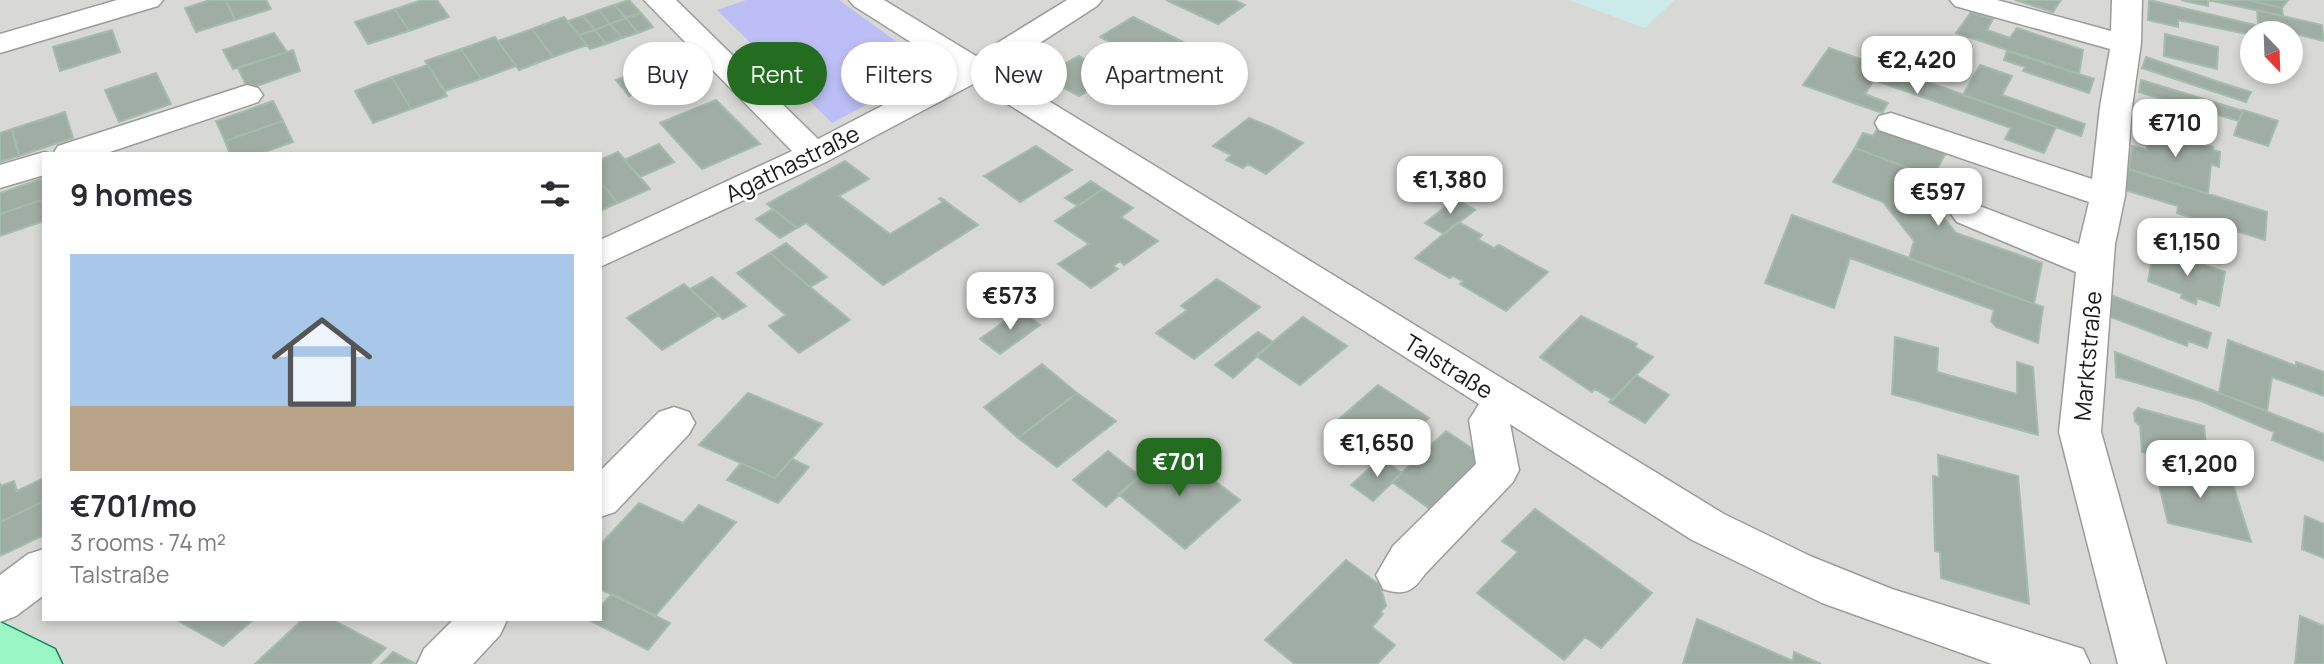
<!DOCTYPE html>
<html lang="en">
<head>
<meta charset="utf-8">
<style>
  body { margin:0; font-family:Manrope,sans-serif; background:#f2f2f3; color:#2b2b33; height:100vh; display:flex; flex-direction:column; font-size:26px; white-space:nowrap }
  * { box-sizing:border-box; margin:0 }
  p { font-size:23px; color:#7c7c81 }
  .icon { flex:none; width:38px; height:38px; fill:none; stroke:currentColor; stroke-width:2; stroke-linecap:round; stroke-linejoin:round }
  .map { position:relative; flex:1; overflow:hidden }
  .side { position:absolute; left:42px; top:152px; width:560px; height:469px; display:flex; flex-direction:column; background:#fff; border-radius:0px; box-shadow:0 4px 10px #0003 }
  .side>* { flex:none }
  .top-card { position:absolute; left:623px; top:42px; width:665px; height:63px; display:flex; gap:14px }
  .needle { width:46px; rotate:157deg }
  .buttons { position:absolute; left:2240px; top:21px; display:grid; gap:14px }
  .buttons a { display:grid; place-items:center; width:63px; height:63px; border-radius:50%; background:#fff; box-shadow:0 4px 10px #0003; font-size:35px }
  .price { position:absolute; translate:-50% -60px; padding:0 16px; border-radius:14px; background:#fff; color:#222; font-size:23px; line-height:46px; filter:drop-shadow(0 2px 4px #0008) }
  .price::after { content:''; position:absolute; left:50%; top:42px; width:21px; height:16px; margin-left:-10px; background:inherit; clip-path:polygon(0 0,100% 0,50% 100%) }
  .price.current { background:#246c20; color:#fff }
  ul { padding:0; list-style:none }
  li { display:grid; align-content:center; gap:14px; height:371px; padding:0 28px }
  li span { display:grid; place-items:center; height:217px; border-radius:0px; color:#555 }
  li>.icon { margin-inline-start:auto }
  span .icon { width:126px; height:126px; fill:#fffc; stroke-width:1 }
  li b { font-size:30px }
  h2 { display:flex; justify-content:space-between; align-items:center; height:84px; padding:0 28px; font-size:30px }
  .pill { padding:0 24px; border-radius:32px; background:#fff; box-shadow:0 4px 10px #0003; font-size:24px; line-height:63px }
  .pill.current { background:#246c20; color:#fff }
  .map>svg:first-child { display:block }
  .residential { fill:#d8d9d7; fill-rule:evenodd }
  .farmland { fill:#cbeaea }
  .park { fill:#bdbef6 }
  .building { fill:#a0ada4; stroke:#a3bcac; stroke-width:2 }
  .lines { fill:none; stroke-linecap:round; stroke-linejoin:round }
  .minor-casing { stroke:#9b9b9b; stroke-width:3 }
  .major-casing { stroke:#078a51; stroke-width:3 }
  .minor { fill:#fff; fill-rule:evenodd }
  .major { fill:#9af7c5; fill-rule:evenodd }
  .labels { text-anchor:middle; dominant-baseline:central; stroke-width:5; stroke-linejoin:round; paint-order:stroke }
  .street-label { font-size:23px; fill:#1a1a1a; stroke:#fff }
</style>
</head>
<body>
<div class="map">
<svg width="2324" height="664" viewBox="0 0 2324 664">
  <rect width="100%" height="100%" fill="#e0ece7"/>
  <path class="residential" d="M0 0H1570L1645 28 1674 0H2324V664H0ZM2252 33H2291V72H2252ZM44 154H600V620H44Z"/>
  <path class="farmland" d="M1570 0H1674L1645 28Z"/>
  <path class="park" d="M746 0H839L934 69 832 123 717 10Z"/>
  <path class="building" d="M210 0H226L235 20 196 32 185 8Z
    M226 0H266L271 9 235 20Z
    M422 0H437L449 17 409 31 395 9Z
    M629 0 641 13 626 18 614 5Z
    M1166 0H1234L1245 5 1218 24Z
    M2015 0H2061L2053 12Z
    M2149 0 2264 27V33L2252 35 2178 20V27L2148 20Z
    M2181 0H2248L2282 8 2283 16 2208 0V6Z
    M2248 0H2288L2282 8Z
    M614 5 626 18 610 24 599 10Z
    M395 9 409 31 368 44 355 22Z
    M599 10 610 24 595 30 583 16Z
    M2257 10 2322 25 2324 41 2258 25Z
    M1971 12 1993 19 1987 30 2010 38 2017 28 2083 50 2079 74 1956 33Z
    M641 13 653 27 638 33 626 18Z
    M583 16 595 30 579 35 568 21Z
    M564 17 587 45 553 57 532 29Z
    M1133 17 1185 43 1153 65 1100 37Z
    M626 18 638 33 622 38 610 24Z
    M610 24 622 38 606 44 595 30Z
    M532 29 553 57 519 70 498 41Z
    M112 30 120 52 60 71 53 47Z
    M595 30 606 44 590 49 579 35Z
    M274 33 287 52 233 69 223 50Z
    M2165 34 2218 47 2217 69 2164 56Z
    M495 37 516 66 481 79 461 49Z
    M1829 48 1996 106 2056 127 2044 153 2005 139 2011 128 1874 80 1865 94 1888 103 1882 113 1803 85Z
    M461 49 481 79 445 91 425 61Z
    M293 50 300 71 248 89 238 68Z
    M2007 51 2094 79 2089 93 2023 71 2025 67 2004 60Z
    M1079 56 1113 76 1079 96 1042 76Z
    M680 57 693 71 677 77 664 62Z
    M2146 57 2216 81 2251 92 2246 102 2212 91 2142 68Z
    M664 62 677 77 661 83 648 68Z
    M428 65 447 96 411 109 392 77Z
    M1980 65 2012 76 2002 95 2085 124 2081 136 1963 95Z
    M648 68 661 83 645 90 632 74Z
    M156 73 171 104 119 122 105 90Z
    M632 74 645 90 629 96 616 80Z
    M686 74 696 84 660 98 651 87Z
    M392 77 411 109 373 123 355 91Z
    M2141 80 2243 111 2239 121 2139 92Z
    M716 100 760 144 702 169 660 123Z
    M273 101 283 121 225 141 216 121Z
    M2243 110 2278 121 2268 146 2234 135Z
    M65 112 73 138 19 156 12 129Z
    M1249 118 1271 127 1303 143 1266 174 1248 164 1243 168 1226 160 1231 155 1213 146Z
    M283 121 293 142 259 154H230L225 141Z
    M1880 124 1949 147 1933 177 1855 148 1863 133 1873 136Z
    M2150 128 2167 133 2168 130 2196 138 2195 142 2213 147V150L2220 152 2219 167 2211 164 2208 194 2129 169 2132 146 2147 150V146L2140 143 2142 129 2149 132Z
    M12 129 19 156 0 162V133Z
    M659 144 674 162 640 177 624 160Z
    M1036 146 1072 170 1020 202 984 176Z
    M1855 148 1933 177 1924 194 1956 233 2042 263 2034 304 1909 259 1914 241 1883 202 1833 182Z
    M618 152 650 189 618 203 600 182V160Z
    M845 161 869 179 839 196 890 234 943 202 939 199 941 198 978 225 883 285 806 223 797 228 767 204Z
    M2128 169 2267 212 2265 240 2177 213 2178 206 2125 190Z
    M44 178V199L0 214V193Z
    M1091 181 1103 189 1078 206 1065 198Z
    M600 182 618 203 600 211Z
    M1103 189 1133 208 1121 217 1158 241 1124 265 1120 261 1113 266 1118 269 1091 288 1058 264 1089 244 1055 221Z
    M44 199V221L0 236V214Z
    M1455 199 1475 210 1444 234 1425 223Z
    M773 209 797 228 780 238 756 219Z
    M1792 215 2043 307 2038 343 1996 327 1991 321 1994 310 1850 258 1834 308 1765 283Z
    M1458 222 1482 235 1478 239 1494 248 1499 245 1548 272 1506 311 1460 284 1463 281 1453 276 1450 278 1415 258Z
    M786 243 827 277 810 287 770 253Z
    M2154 248 2225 272 2219 306 2197 298 2196 304 2181 298 2182 294 2148 281Z
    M770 253 810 287 850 320 799 353 769 326 786 315 737 273Z
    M712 277 746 306 723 319 690 289Z
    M1217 279 1260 307 1194 359 1156 333 1187 310 1181 306Z
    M684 284 719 315 662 350 627 318Z
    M2113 296 2211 333 2207 348 2188 341 2187 346 2108 316Z
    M1020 310 1040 325 1000 354 980 339Z
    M1581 316 1637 344 1635 347 1653 357 1613 400 1595 389 1592 392 1540 357Z
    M1303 317 1347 346 1300 385 1256 356Z
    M1258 332 1273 342 1233 378 1215 365Z
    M1895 337 1938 348 1937 372 2017 394V362L2033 367 2038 435 1892 394Z
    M2228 340 2296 366V362L2324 372V396L2272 377 2267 411 2219 393Z
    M2115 352 2324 434V461L2272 440 2274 432 2201 401 2116 377Z
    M1042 364 1077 393 1018 438 984 407Z
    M1636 375 1669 395 1645 423 1609 402Z
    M1378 385 1429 418 1389 456 1338 420Z
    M748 393 822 424 775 478 699 445Z
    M1077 393 1116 421 1057 467 1018 438Z
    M2138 408 2204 426 2209 472 2142 452 2140 426 2135 421 2134 413Z
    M1446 431 1483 456 1430 509 1392 482Z
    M1173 449 1240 500 1185 549 1118 494Z
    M1108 451 1140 476 1106 507 1073 480Z
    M1938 455 2018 476 2029 604 1941 578 1940 552 1935 551 1933 476 1939 477Z
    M2152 455 2231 478 2251 542 2168 523Z
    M1381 458 1402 473 1373 501 1351 485Z
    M792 459 809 467 778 503 727 480 741 463 775 478Z
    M44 478V501L0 522V483L1 486 14 481 17 491Z
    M44 501V535L0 556V522Z
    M639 503 683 523 699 505 736 522 655 616 600 589V545Z
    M1535 509 1652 593 1601 648 1585 637 1564 660 1477 593 1518 552 1502 541Z
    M2305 516 2324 524V558L2302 549Z
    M1346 560 1380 585 1386 606 1380 612 1383 614 1372 627 1395 645 1377 664H1295L1265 640Z
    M612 594 670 623 648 650 589 620H600V607Z
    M2300 616 2324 626V664H2295Z
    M1697 619 1793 661 1794 652 1821 664H1683Z
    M177 620H253L223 646Z
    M302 620H333L386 648 370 664H255Z
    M393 652 414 663 381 664Z"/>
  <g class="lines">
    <g class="minor-casing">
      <path id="minor" d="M117 0H163L158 6 0 53V34Z
        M644 0H676L818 139 953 69 854 6 849 0H884L976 56 1067 0H1102L1097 6 998 70 1724 514 1810 556 1892 589 2083 649 2090 664H1992L1822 603 1692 540 1510 424 1519 470 1513 482 1425 574C1413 592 1404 596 1383 589L1376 575 1393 546 1476 464 1469 420 1479 404 975 83 826 162 600 267V240L792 151Z
        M1950 0H1997L2111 31 2112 0H2142L2141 43 2132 107 2125 196 2115 244 2101 432 2166 664H2118L2059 432 2076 272 1957 222 1951 214 1957 206 1969 202 2079 244 2089 202 1879 130 1875 123 1879 116 1891 113 2092 179 2100 107 2110 49 1955 6Z
        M247 85 258 88 263 95 258 102 104 154H53L58 146Z
        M44 152 51 154H44V175L0 188V165Z
        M674 407 689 412 695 423 689 434 615 512 600 517V471L659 412Z
        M44 549V595L16 616 0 622V575L28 554Z
        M453 620H507L500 635 473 664H417L424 649Z"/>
    </g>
    <g class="major-casing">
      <path id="major" d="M0 622 55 649 62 664H0Z"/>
    </g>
    <use href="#minor" class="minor"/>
    <use href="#major" class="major"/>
  </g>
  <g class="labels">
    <g class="street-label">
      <text transform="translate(792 163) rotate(-26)">Agathastraße</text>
      <text transform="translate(2087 356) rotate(-85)">Marktstraße</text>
      <text transform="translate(1449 366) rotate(32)">Talstraße</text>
    </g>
  </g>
</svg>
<div class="buttons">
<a><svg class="needle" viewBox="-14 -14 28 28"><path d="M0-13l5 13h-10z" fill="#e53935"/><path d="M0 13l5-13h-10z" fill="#7c7c81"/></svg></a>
</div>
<b class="price" style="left:1917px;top:96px">€2,420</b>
<b class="price" style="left:2175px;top:159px">€710</b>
<b class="price" style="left:1450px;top:216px">€1,380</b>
<b class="price" style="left:1938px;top:228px">€597</b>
<b class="price" style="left:2187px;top:278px">€1,150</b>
<b class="price" style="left:1010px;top:332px">€573</b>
<b class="price" style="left:1377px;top:479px">€1,650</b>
<b class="price current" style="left:1179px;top:498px">€701</b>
<b class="price" style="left:2200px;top:500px">€1,200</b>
<div class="top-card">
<a class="pill">Buy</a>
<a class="pill current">Rent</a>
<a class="pill">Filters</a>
<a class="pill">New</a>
<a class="pill">Apartment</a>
</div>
<section class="side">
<h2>9 homes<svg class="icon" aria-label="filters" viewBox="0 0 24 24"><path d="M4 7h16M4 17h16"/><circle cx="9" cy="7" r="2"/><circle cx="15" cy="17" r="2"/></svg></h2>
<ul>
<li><span style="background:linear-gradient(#a9c7e8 70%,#b9a48a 0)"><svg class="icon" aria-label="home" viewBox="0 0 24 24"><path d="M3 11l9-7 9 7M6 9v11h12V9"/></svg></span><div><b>€701/mo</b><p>3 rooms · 74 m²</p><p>Talstraße</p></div></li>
</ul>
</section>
</div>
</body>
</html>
